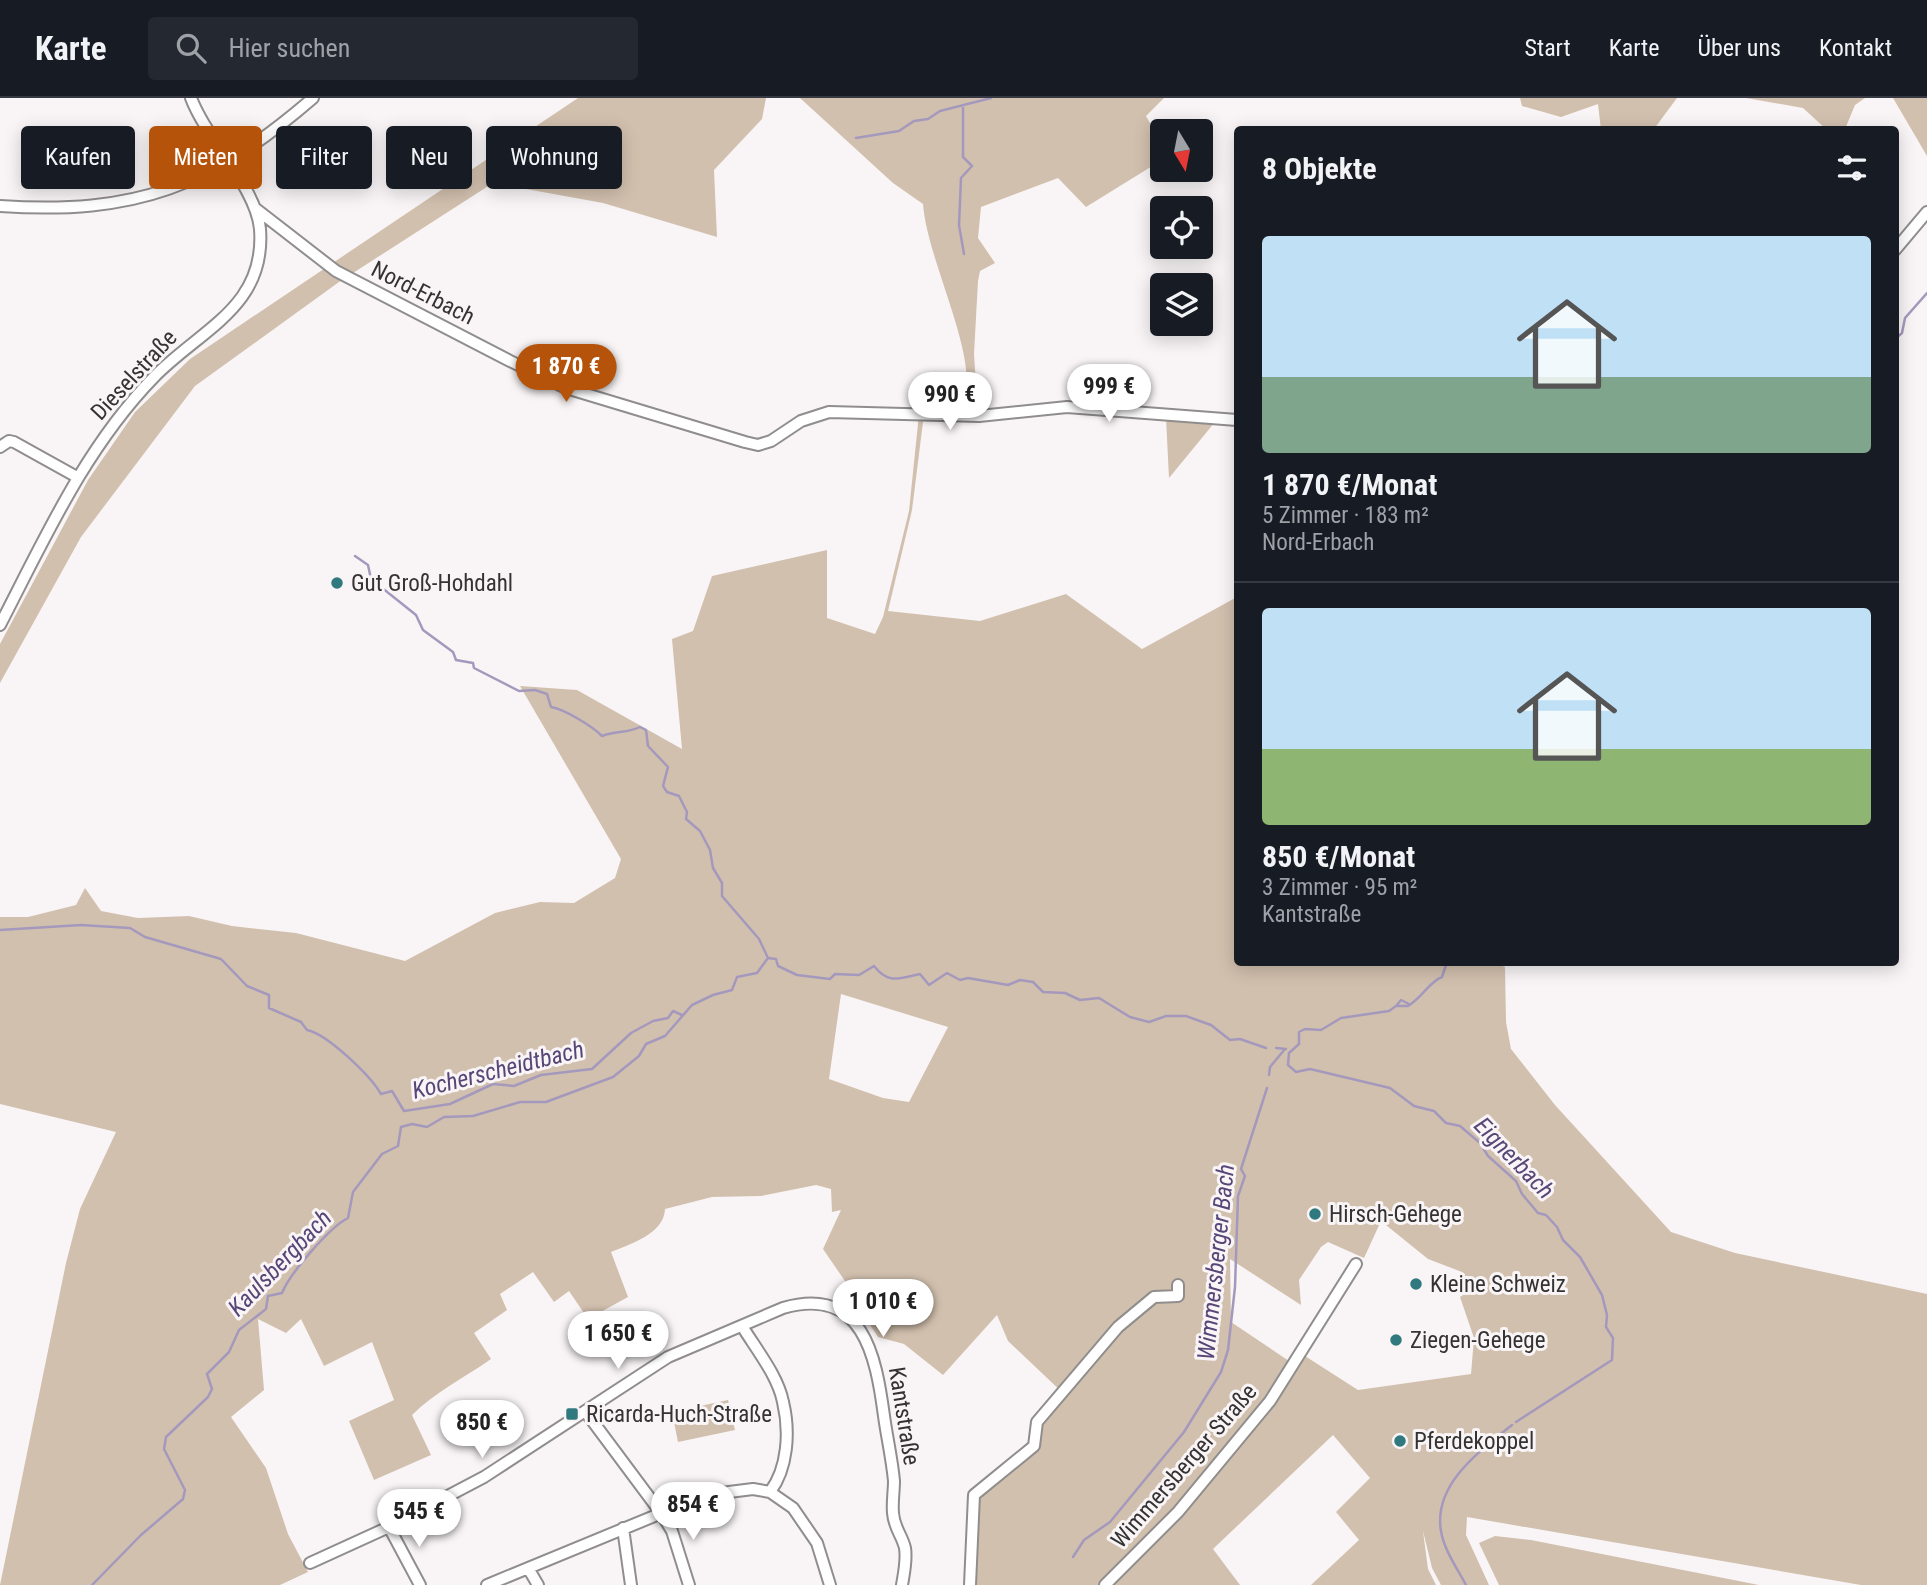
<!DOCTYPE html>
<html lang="de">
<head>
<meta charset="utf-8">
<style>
  body { margin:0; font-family:"Roboto Condensed",sans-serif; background:#242831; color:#f1f3f6; height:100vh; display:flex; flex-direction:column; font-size:26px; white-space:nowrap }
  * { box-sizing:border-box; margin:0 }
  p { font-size:23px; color:#9ea1a6 }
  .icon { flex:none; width:38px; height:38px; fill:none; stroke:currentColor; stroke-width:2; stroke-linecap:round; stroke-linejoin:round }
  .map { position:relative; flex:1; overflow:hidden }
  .drawer { position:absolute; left:1234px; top:28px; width:665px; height:840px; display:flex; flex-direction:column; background:#171b24; border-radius:7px; box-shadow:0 4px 18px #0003 }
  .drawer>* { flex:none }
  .guide { position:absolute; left:21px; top:28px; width:665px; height:63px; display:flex; gap:14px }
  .needle { width:46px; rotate:170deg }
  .controls { position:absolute; left:1150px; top:21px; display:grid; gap:14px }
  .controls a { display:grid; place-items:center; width:63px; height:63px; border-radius:7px; background:#171b24; box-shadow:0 4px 18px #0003; font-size:35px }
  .price { position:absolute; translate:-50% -60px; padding:0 16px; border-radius:24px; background:#fff; color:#222; font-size:23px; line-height:46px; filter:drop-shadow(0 2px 4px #0008) }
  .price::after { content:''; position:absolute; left:50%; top:42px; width:21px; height:16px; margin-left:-10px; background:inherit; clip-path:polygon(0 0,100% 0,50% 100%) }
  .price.active { background:#b45309; color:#fff }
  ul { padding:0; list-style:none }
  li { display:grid; align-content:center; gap:14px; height:371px; padding:0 28px }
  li+li { border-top:2px solid #363941 }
  li span { display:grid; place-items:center; height:217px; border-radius:7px; color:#555 }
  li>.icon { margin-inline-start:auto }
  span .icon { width:126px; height:126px; fill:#fffc; stroke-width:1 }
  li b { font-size:30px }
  h2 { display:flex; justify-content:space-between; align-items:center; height:84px; padding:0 28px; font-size:30px }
  .chip { padding:0 24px; border-radius:7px; background:#171b24; box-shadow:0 4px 18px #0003; font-size:24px; line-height:63px }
  .chip.active { background:#b45309; color:#fff }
  header { display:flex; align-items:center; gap:42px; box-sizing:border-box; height:98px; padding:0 35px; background:#171b24; border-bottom:2px solid #363941 }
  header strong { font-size:33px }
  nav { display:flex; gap:38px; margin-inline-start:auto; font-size:24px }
  .search { width:490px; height:63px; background:#242831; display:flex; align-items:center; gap:18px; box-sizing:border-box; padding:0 24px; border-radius:7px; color:#9ea1a6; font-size:26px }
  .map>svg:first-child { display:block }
  .green { fill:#d2c0ae; fill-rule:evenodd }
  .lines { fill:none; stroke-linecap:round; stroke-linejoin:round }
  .stream { stroke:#a499bd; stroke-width:2.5 }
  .minor-casing { stroke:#908d8d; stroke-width:14 }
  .minor { stroke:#fff; stroke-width:10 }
  .poi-dot { fill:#30797e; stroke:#f9f5f6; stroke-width:2.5 }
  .labels { text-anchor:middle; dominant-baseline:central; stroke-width:6; stroke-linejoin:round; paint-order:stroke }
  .street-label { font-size:23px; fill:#343232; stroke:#f9f5f6 }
  .poi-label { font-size:23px; fill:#343232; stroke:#f9f5f6; text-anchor:start }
  .water-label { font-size:24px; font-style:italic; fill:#574677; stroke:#f9f5f6 }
</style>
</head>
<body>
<header>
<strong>Karte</strong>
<div class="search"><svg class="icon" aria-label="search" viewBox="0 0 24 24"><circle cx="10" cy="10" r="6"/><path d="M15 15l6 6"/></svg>Hier suchen</div>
<nav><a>Start</a><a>Karte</a><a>Über uns</a><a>Kontakt</a></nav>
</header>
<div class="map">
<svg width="1927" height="1487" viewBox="0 0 1927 1487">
  <rect width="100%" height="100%" fill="#f9f5f6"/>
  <path class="green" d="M578 0H766L762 21 714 72 717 139 603 105 493 85 339 184 195 288 81 439 0 585V546L88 382 135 314 190 261Z
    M800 0H1164L1146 18 1162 46V62L1086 109 1058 80 981 109 978 140 995 165 980 173 978 183 974 256 978 317 951 318C956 311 965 304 966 296 974 248 927 160 923 106L893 85Z
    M1520 0H1677L1654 31 1601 32 1598 6 1561 19 1522 8Z
    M1746 0H1865L1855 7 1845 31 1827 32 1803 10Z
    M1893 0H1927V58Z
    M919 316H924L912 412 888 513 980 523 1066 496 1142 551 1237 499V864H1493L1505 869 1506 924 1511 951 1555 1007 1671 1134 1735 1155 1927 1196V1487H1861L1467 1419 1466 1437 1489 1487H1441L1432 1470 1423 1433 1428 1471 1436 1487H1311L1359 1442 1336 1414 1370 1380 1333 1337 1213 1451 1240 1487H977V1405L994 1385 1036 1349 1043 1327 1065 1297 1008 1243 997 1217 943 1277 904 1246 878 1239 861 1213 858 1202 823 1151 841 1112 832 1114 831 1091 816 1087 761 1098 712 1099 665 1111C664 1136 630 1146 611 1154L628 1199 588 1221 569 1193 554 1204 533 1174 500 1196 507 1212 474 1235 491 1261C464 1280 435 1294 412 1317L431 1357 374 1382 349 1323 394 1302 372 1244 324 1268 301 1221 286 1235 258 1221 264 1292 231 1319 266 1370 288 1436 308 1474 280 1487H0L66 1165 80 1111 116 1034 0 1006V819H28L76 807 85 790 101 813 138 820 189 818 232 828 296 835 405 863 495 815 540 804 574 805 615 780 621 761 520 588 577 592 682 651 672 541 693 533 712 478 827 452V520L875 536 883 519 909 413ZM841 896 948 929 909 1004 883 1000 829 981ZM1381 1123 1428 1161 1462 1174 1472 1191 1460 1199 1474 1240 1471 1276 1358 1292 1305 1258 1298 1255 1292 1265 1231 1224 1230 1161 1301 1207 1299 1182 1321 1149 1328 1144 1364 1160Z
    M1166 320 1215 324 1169 380Z
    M728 1302 735 1332 678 1344 672 1314Z
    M1495 1438 1531 1442 1759 1487H1499L1479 1445Z"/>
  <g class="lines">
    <path class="stream" d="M963 10V59L972 68 961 80 959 127 964 156
      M856 40 899 33 914 23 928 21 940 13 991 0
      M1895 241 1902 235 1905 220 1927 195
      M355 458 368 467 371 481 416 517 423 532 453 554 456 562 473 565 474 570 519 593 535 592 547 596 551 609C564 611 592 628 602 638 616 633 628 635 640 629L646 632 648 648 668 669 663 688 667 694 679 698 687 714 686 721 700 733 710 752 713 770 722 785V798L759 841 768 860 776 861 778 868 797 877 830 881 835 876 859 877 874 868C889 887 899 880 920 876L929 887 947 875 960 882 968 880 1008 887 1020 882 1033 884 1043 894 1065 895 1080 902 1099 900 1130 919 1149 924 1166 918H1186L1211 927 1230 942 1240 941 1266 950
      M0 832 81 827 130 830 145 839 221 861 247 888 269 897V910L301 924 307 932C327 936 370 977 381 996L392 993 404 1013 450 1006 493 986 514 988 541 977 592 971 631 935 653 923 668 920 673 913 682 917
      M1447 864 1442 879C1430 883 1422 900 1408 908H1396L1389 913 1341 920 1321 932 1305 931 1299 934V946L1289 955 1288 967 1296 974 1310 971 1390 990 1414 1008 1434 1013 1446 1025 1460 1028 1480 1045 1488 1058 1516 1083 1522 1096 1538 1115 1546 1117 1557 1129 1563 1142 1580 1159 1602 1197 1607 1217 1606 1229 1613 1240 1612 1262 1516 1324
      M1396 908 1401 902 1409 906
      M1276 950 1286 951
      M1269 977 1270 969 1285 951
      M1073 1459 1084 1442 1110 1424 1184 1334 1221 1274 1228 1252 1235 1189 1238 1098 1245 1078 1241 1071 1267 990
      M92 1487 141 1437 183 1401 185 1392 164 1351 166 1339 208 1299 212 1291 207 1276 229 1254 239 1232 266 1211 268 1198 282 1195C290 1175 330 1129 348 1120L353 1094 382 1056 398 1048 401 1029 412 1026 427 1029 444 1019 473 1018 520 1004H546L613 979 639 958 646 946 665 938 692 907 713 897 732 892 737 879 757 875 768 860
      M1466 1487C1457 1470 1444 1452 1441 1433 1433 1386 1480 1353 1512 1327"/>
    <g class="minor-casing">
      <path id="minor" d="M0 108C136 117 210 89 313 0
        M256 111 336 173 510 263 566 290 745 344 758 347 771 343 801 323 829 314 979 318 1067 309 1237 322
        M1895 152 1927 114
        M0 349 9 343 14 344 77 379
        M0 527C45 440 85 350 154 279 201 231 266 209 260 131 256 89 207 42 191 0
        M742 1228C756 1251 778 1278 783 1304 790 1333 788 1370 770 1394
        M585 1313 661 1415 672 1433 689 1487
        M389 1429 420 1487
        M623 1430 631 1487
        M310 1465 389 1429 484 1379 668 1259 783 1210C863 1187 876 1258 884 1318 887 1340 892 1361 894 1383 894 1393 892 1404 893 1415 894 1430 902 1437 905 1450 907 1462 904 1475 902 1487
        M528 1470 538 1487
        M487 1487 686 1405 721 1395 753 1391 770 1394 793 1410 817 1445 830 1487
        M970 1487 974 1397 1034 1348 1037 1324 1118 1229 1154 1199 1178 1198V1187
        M1105 1487 1178 1414 1270 1303 1356 1166"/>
    </g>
    <use href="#minor" class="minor"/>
  </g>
  <g class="poi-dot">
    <circle cx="337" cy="485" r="7"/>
    <circle cx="1315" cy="1116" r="7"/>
    <circle cx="1416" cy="1186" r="7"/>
    <circle cx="1396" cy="1242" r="7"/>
    <rect x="565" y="1309" width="14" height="14" rx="3.5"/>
    <circle cx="1400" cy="1343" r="7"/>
  </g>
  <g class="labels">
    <g class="street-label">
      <text transform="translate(423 195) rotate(27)">Nord-Erbach</text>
      <text transform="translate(134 277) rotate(-47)">Dieselstraße</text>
      <text transform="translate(904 1318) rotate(81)">Kantstraße</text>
      <text transform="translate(1184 1368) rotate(-49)">Wimmersberger Straße</text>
    </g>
    <g class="poi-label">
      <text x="351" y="485">Gut Groß-Hohdahl</text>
      <text x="1329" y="1116">Hirsch-Gehege</text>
      <text x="1430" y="1186">Kleine Schweiz</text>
      <text x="1410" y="1242">Ziegen-Gehege</text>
      <text x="586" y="1316">Ricarda-Huch-Straße</text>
      <text x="1414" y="1343">Pferdekoppel</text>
    </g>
    <g class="water-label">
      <text transform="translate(498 972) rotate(-14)">Kocherscheidtbach</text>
      <text transform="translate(1514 1060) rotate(46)">Eignerbach</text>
      <text transform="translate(1216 1164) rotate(-84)">Wimmersberger Bach</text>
      <text transform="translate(280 1165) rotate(-46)">Kaulsbergbach</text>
    </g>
  </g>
</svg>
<div class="controls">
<a><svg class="needle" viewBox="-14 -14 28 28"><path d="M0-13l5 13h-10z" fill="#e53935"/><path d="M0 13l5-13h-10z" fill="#9ea1a6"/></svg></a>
<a><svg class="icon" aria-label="locate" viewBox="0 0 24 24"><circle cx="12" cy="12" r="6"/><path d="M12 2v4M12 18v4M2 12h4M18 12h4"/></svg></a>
<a><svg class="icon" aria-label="layers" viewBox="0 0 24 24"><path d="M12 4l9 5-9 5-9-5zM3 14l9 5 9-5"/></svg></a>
</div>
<b class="price active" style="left:566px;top:306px">1 870 €</b>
<b class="price" style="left:1109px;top:326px">999 €</b>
<b class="price" style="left:950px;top:334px">990 €</b>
<b class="price" style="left:883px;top:1241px">1 010 €</b>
<b class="price" style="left:618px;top:1273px">1 650 €</b>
<b class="price" style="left:482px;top:1362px">850 €</b>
<b class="price" style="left:693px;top:1444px">854 €</b>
<b class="price" style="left:419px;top:1451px">545 €</b>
<div class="guide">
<a class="chip">Kaufen</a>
<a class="chip active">Mieten</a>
<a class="chip">Filter</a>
<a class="chip">Neu</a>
<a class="chip">Wohnung</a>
</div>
<section class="drawer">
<h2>8 Objekte<svg class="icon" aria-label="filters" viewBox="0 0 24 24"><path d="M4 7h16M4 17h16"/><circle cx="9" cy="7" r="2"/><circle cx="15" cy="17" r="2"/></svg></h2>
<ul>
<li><span style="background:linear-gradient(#bfe0f5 65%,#7fa58c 0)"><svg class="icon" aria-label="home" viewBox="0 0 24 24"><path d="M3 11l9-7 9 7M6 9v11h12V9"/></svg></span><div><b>1 870 €/Monat</b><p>5 Zimmer · 183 m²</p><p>Nord-Erbach</p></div></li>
<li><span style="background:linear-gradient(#bfe0f5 65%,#8fb573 0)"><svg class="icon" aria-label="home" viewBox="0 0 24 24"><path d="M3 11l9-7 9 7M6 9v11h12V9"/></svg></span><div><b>850 €/Monat</b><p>3 Zimmer · 95 m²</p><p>Kantstraße</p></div></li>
</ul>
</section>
</div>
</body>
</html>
